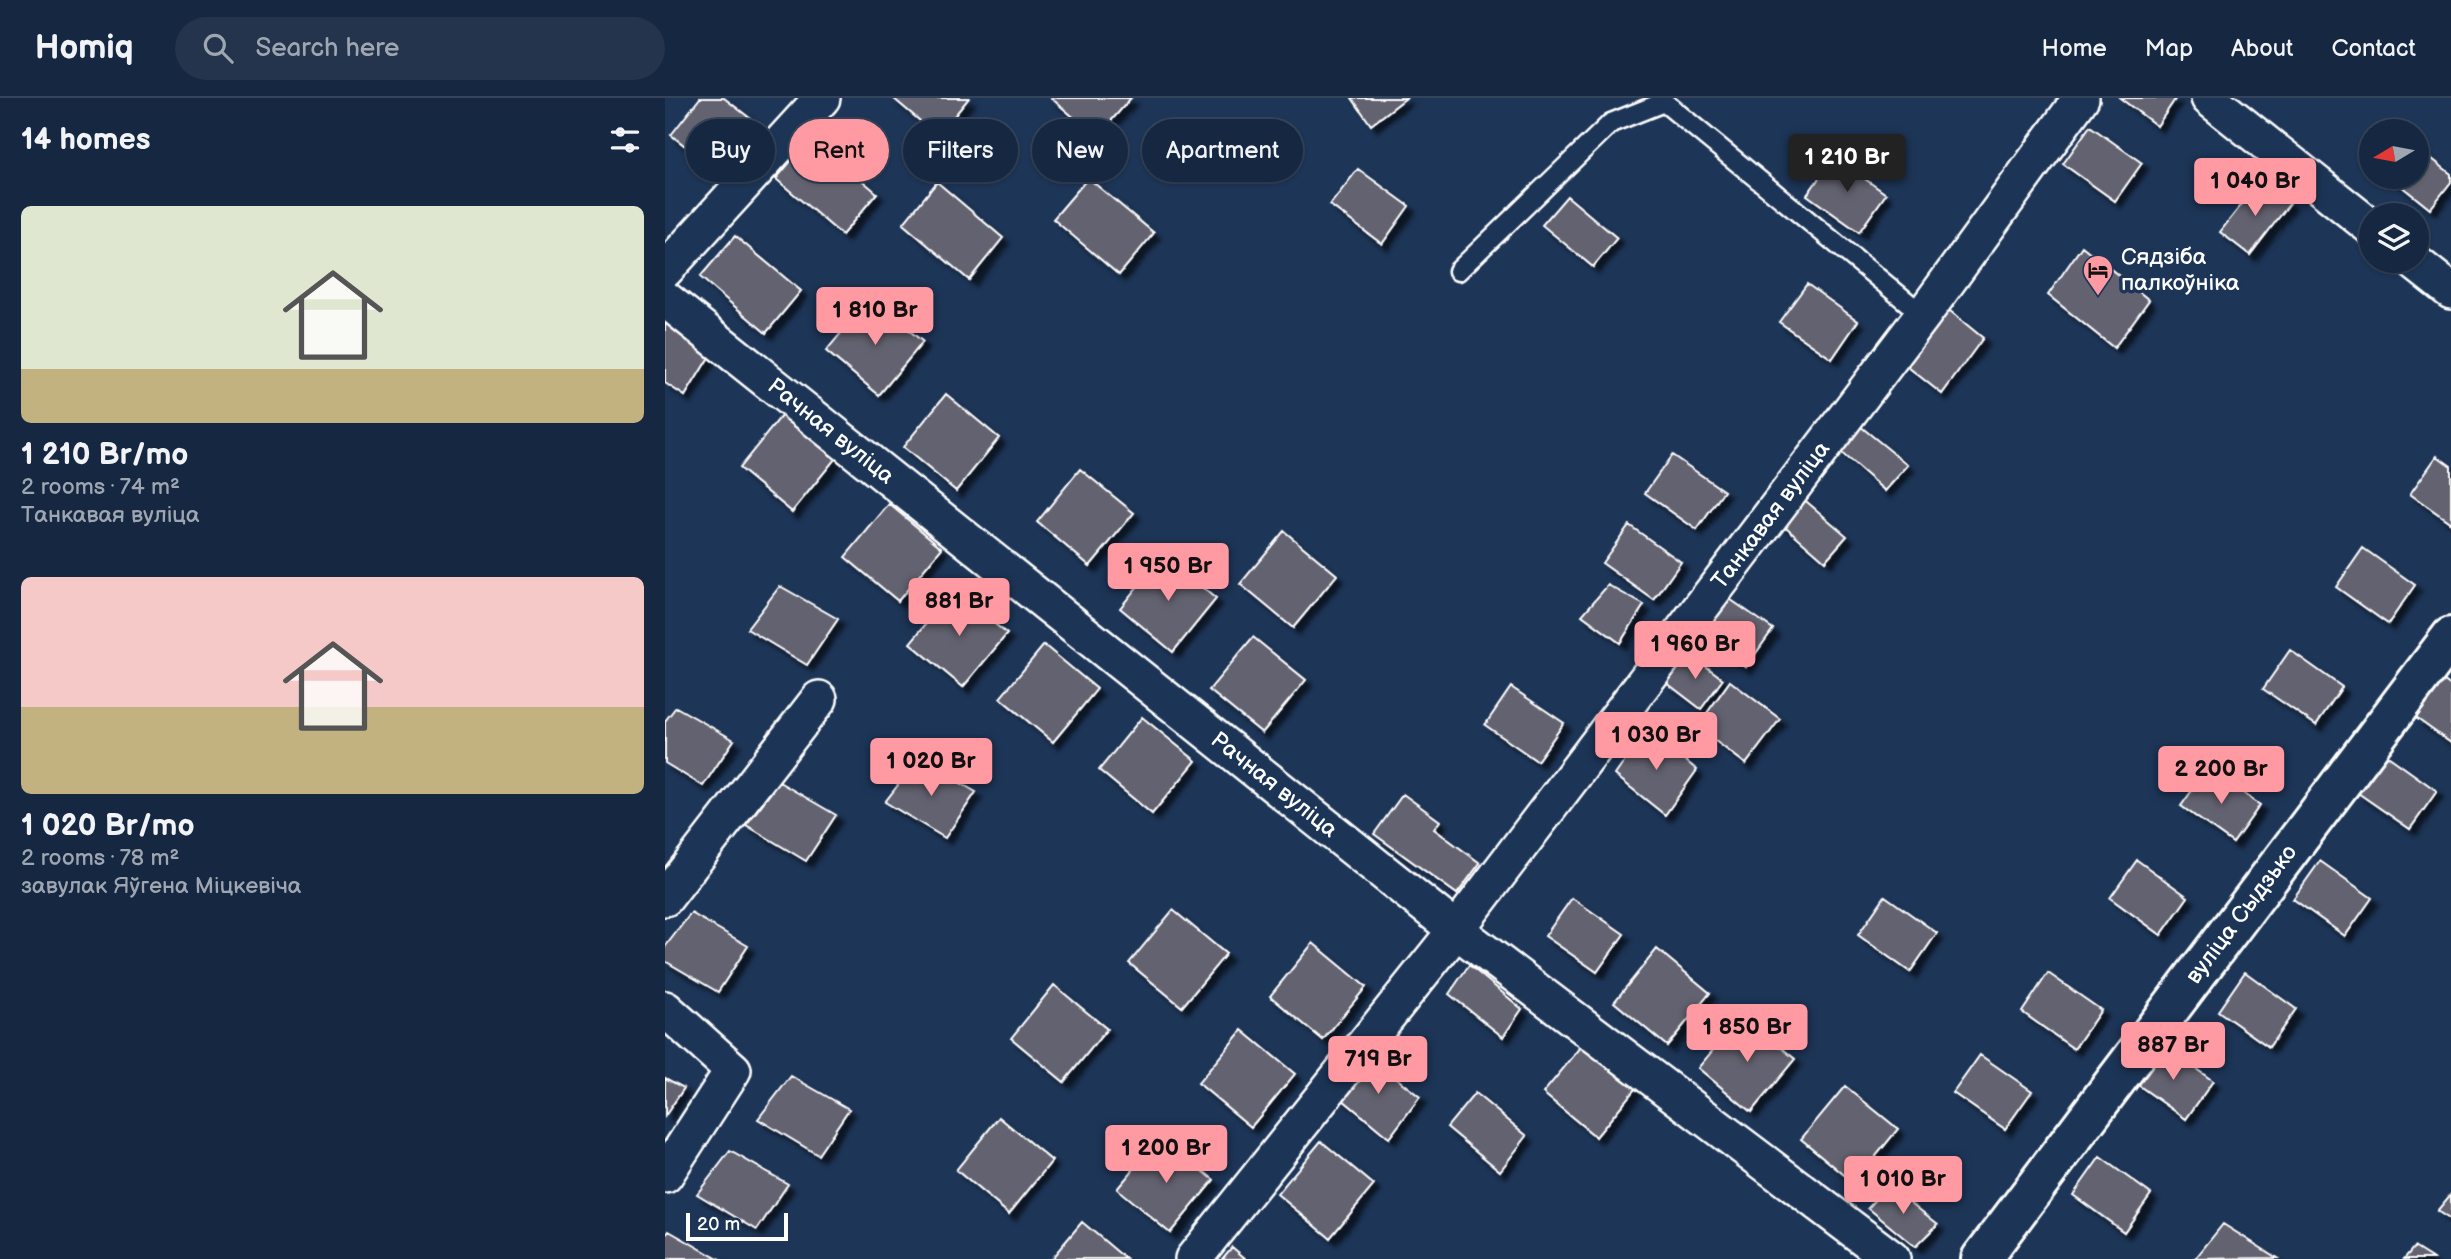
<!DOCTYPE html>
<html lang="en">
<head>
<meta charset="utf-8">
<style>
  body { margin:0; font-family:"Balsamiq Sans",sans-serif; background:#23344c; color:#f1f3f6; height:100vh; display:flex; flex-direction:column; font-size:26px; white-space:nowrap }
  * { box-sizing:border-box; margin:0 }
  p { font-size:23px; color:#9ea6b1 }
  .icon { flex:none; width:38px; height:38px; fill:none; stroke:currentColor; stroke-width:2; stroke-linecap:round; stroke-linejoin:round }
  .map { position:relative; flex:1; overflow:hidden }
  .details { display:flex; flex-direction:column; background:#162841; width:665px }
  .details>* { flex:none }
  .banner { position:absolute; left:21px; top:21px; width:665px; height:63px; display:flex; gap:14px }
  .needle { width:46px; rotate:260deg }
  .buttons { position:absolute; left:1694px; top:21px; display:grid; gap:14px }
  .buttons a { display:grid; place-items:center; width:70px; height:70px; border-radius:50%; background:#162841; box-shadow:0 2px 5px #0004,0 0 0 2px #35445a; font-size:35px }
  .scale { position:absolute; left:21px; bottom:18px; width:102px; box-sizing:border-box; padding-left:7px; border:4px solid #fff; border-top:0; font-size:19px; line-height:24px; white-space:nowrap; color:#fff; -webkit-text-stroke:5px #1d3557; paint-order:stroke }
  .price { position:absolute; translate:-50% -60px; padding:0 16px; border-radius:7px; background:#ff9aa2; color:#111; font-size:23px; line-height:46px; filter:drop-shadow(0 2px 4px #0008) }
  .price::after { content:''; position:absolute; left:50%; top:42px; width:21px; height:16px; margin-left:-10px; background:inherit; clip-path:polygon(0 0,100% 0,50% 100%) }
  .price.selected { background:#222; color:#fff }
  ul { padding:0; list-style:none }
  li { display:grid; align-content:center; gap:14px; height:371px; padding:0 21px }
  li span { display:grid; place-items:center; height:217px; border-radius:10px; color:#555 }
  li>.icon { margin-inline-start:auto }
  span .icon { width:126px; height:126px; fill:#fffc; stroke-width:1 }
  li b { font-size:30px }
  h2 { display:flex; justify-content:space-between; align-items:center; height:84px; padding:0 21px; font-size:30px }
  .chip { padding:0 24px; border-radius:32px; background:#162841; box-shadow:0 2px 5px #0004,0 0 0 2px #35445a; font-size:24px; line-height:63px }
  .chip.selected { background:#ff9aa2; color:#111 }
  header { display:flex; align-items:center; gap:42px; box-sizing:border-box; height:98px; padding:0 35px; background:#162841; border-bottom:2px solid #35445a }
  header strong { font-size:33px }
  nav { display:flex; gap:38px; margin-inline-start:auto; font-size:24px }
  .search { width:490px; height:63px; background:#23344c; display:flex; align-items:center; gap:18px; box-sizing:border-box; padding:0 24px; border-radius:38px; color:#9ea6b1; font-size:26px }
  main { display:flex; flex:1; min-height:0 }
  .map>svg:first-child { display:block }
  .building { fill:#64626f; stroke:#fff; stroke-width:2; filter:url(#shadow) }
  .lines { fill:none; stroke-linecap:round; stroke-linejoin:round }
  .lane-casing { stroke:#fff; stroke-width:23 }
  .street-casing { stroke:#fff; stroke-width:40 }
  .secondary-casing { stroke:#fff; stroke-width:44 }
  .lane { stroke:#1d3557; stroke-width:18 }
  .street { stroke:#1d3557; stroke-width:35 }
  .secondary { stroke:#1d3557; stroke-width:38 }
  .labels { text-anchor:middle; dominant-baseline:central; stroke-width:7; stroke-linejoin:round; paint-order:stroke }
  .poi-label { font-size:23px; fill:#fff; stroke:#1d3557; text-anchor:start }
  .street-label { font-size:23px; fill:#fff; stroke:#1d3557 }
</style>
</head>
<body>
<header>
<strong>Homiq</strong>
<div class="search"><svg class="icon" aria-label="search" viewBox="0 0 24 24"><circle cx="10" cy="10" r="6"/><path d="M15 15l6 6"/></svg>Search here</div>
<nav><a>Home</a><a>Map</a><a>About</a><a>Contact</a></nav>
</header>
<main>
<section class="details">
<h2>14 homes<svg class="icon" aria-label="filters" viewBox="0 0 24 24"><path d="M4 7h16M4 17h16"/><circle cx="9" cy="7" r="2"/><circle cx="15" cy="17" r="2"/></svg></h2>
<ul>
<li><span style="background:linear-gradient(#dfe7d0 75%,#c2b280 0)"><svg class="icon" aria-label="home" viewBox="0 0 24 24"><path d="M3 11l9-7 9 7M6 9v11h12V9"/></svg></span><div><b>1 210 Br/mo</b><p>2 rooms · 74 m²</p><p>Танкавая вуліца</p></div></li>
<li><span style="background:linear-gradient(#f6c9c9 60%,#c2b280 0)"><svg class="icon" aria-label="home" viewBox="0 0 24 24"><path d="M3 11l9-7 9 7M6 9v11h12V9"/></svg></span><div><b>1 020 Br/mo</b><p>2 rooms · 78 m²</p><p>завулак Яўгена Міцкевіча</p></div></li>
</ul>
</section>
<div class="map">
<svg width="1786" height="1161" viewBox="0 0 1786 1161">
  <defs>
    <filter id="shadow"><feDropShadow dx="6" dy="6" stdDeviation="2" flood-color="#0009"/></filter>
  </defs>
  <rect width="100%" height="100%" fill="#1d3557"/>
  <filter id="ink" filterUnits="userSpaceOnUse"><feTurbulence type="fractalNoise" baseFrequency=".0143" numOctaves="2"/><feDisplacementMap in="SourceGraphic" scale="14" xChannelSelector="R" yChannelSelector="G"/><feConvolveMatrix kernelMatrix="1 2 1 2 8 2 1 2 1" color-interpolation-filters="sRGB"/></filter>
  <g filter="url(#ink)">
    <path class="building" d="M35 0H59L95 28 58 77 6 37Z
      M228 0H304L273 38Z
      M386 0H466L432 39Z
      M687 0H741L706 27Z
      M1455 0H1511L1492 28Z
      M1425 28 1477 65 1450 103 1398 66Z
      M146 39 212 95 177 137 111 81Z
      M1752 49 1786 76V84L1765 111 1725 79H1752Z
      M1169 59 1221 96 1194 134 1142 97Z
      M693 71 744 108 717 146 665 107Z
      M423 80 489 135 454 177 388 121Z
      M1596 82 1625 105 1585 157 1555 134Z
      M272 84 338 140 304 182 238 126Z
      M902 98 952 140 928 169 877 127Z
      M70 138 136 193 101 235 35 179Z
      M1417 148 1484 202 1449 250 1383 197Z
      M1142 186 1193 223 1167 261 1114 224Z
      M205 200 258 244 214 297 161 253Z
      M1279 208 1318 240 1277 296 1238 265Z
      M0 220 49 251 20 298 0 285Z
      M281 296 334 340 291 393 238 349Z
      M117 317 170 361 127 414 74 370Z
      M1195 328 1243 367 1220 393 1174 353Z
      M1007 357 1059 393 1032 432 980 395Z
      M1772 358 1786 368V425L1745 396Z
      M415 371 469 415 425 468 372 424Z
      M1135 398 1182 438 1160 463 1114 423Z
      M224 406 277 450 233 503 180 459Z
      M964 427 1016 464 989 502 937 465Z
      M619 433 672 477 628 530 575 486Z
      M1698 450 1750 487 1723 526 1671 489Z
      M498 457 551 501 508 554 455 510Z
      M943 487 979 507 955 545 917 517Z
      M115 488 173 521 142 567 82 531Z
      M289 492 342 536 298 589 245 545Z
      M1056 495 1108 531 1081 569 1029 533Z
      M588 539 641 582 597 635 544 592Z
      M379 547 432 591 388 644 335 600Z
      M1625 552 1677 589 1651 627 1598 591Z
      M1023 555 1058 581 1036 611 1002 585Z
      M1778 582 1786 588V645L1751 620Z
      M1065 583 1115 621 1081 666 1032 629Z
      M846 589 899 625 872 663 820 627Z
      M11 609 69 642 38 688 0 665V623Z
      M477 619 531 663 487 716 434 672Z
      M982 631 1032 672 1000 717 950 677Z
      M1720 656 1772 693 1745 731 1693 695Z
      M253 661 311 694 280 740 220 704Z
      M1543 670 1595 707 1568 745 1516 708Z
      M114 684 171 717 141 763 81 727Z
      M738 696 775 723 769 731 815 765 792 796 709 736Z
      M1472 762 1523 799 1496 837 1445 800Z
      M1655 763 1707 800 1680 838 1628 801Z
      M1220 798 1272 835 1245 874 1193 837Z
      M907 800 959 836 932 874 880 838Z
      M508 812 561 856 517 909 464 865Z
      M26 815 83 848 53 894 0 863V849Z
      M648 845 701 889 658 942 605 898Z
      M992 851 1045 895 1002 948 949 904Z
      M804 867 857 911 838 939 784 896Z
      M1580 874 1631 911 1604 949 1553 913Z
      M1383 875 1436 912 1409 951 1357 914Z
      M389 887 442 931 399 984 346 940Z
      M1077 917 1130 961 1086 1014 1033 970Z
      M577 932 630 976 586 1029 533 985Z
      M921 943 974 986 931 1039 878 995Z
      M1496 946 1548 983 1521 1021 1469 984Z
      M701 956 755 999 724 1040 671 996Z
      M1315 957 1367 993 1340 1031 1288 995Z
      M126 978 184 1011 153 1057 93 1021Z
      M0 980 19 990 0 1018Z
      M1180 988 1233 1031 1189 1085 1136 1041Z
      M810 995 862 1038 835 1073 782 1029Z
      M334 1019 387 1063 344 1116 291 1072Z
      M496 1039 549 1082 505 1135 452 1091Z
      M656 1043 709 1087 665 1140 612 1096Z
      M65 1053 123 1086 92 1132 32 1096Z
      M1435 1059 1486 1096 1459 1134 1408 1097Z
      M1224 1088 1273 1126 1250 1149 1203 1110Z
      M1786 1096V1122L1772 1113Z
      M417 1124 461 1161H386Z
      M1558 1126 1612 1160 1530 1161Z
      M4 1133 53 1161H0V1138Z
      M567 1149 581 1161H557Z
      M1749 1149 1768 1161H1739Z"/>
    <g class="lines">
      <g class="lane-casing">
        <path id="lane" d="M793 173 946 25 999 4 1258 217"/>
      </g>
      <g class="street-casing">
        <g id="street">
          <path d="M1544 0 1706 129"/>
          <path d="M1748 163 1786 193"/>
          <path d="M0 172 157 0"/>
          <path id="s1" d="M0 201 791 832 1227 1161"/>
          <path d="M0 800 154 601"/>
          <path d="M0 911 68 972 0 1077"/>
          <path id="s2" d="M528 1161 791 832 1258 217 1416 0"/>
        </g>
      </g>
      <g class="secondary-casing">
        <g id="secondary">
          <path id="s3" d="M1316 1161 1786 539"/>
        </g>
      </g>
      <use href="#lane" class="lane"/>
      <use href="#street" class="street"/>
      <use href="#secondary" class="secondary"/>
    </g>
  </g>
  <defs>
    <g id="hotel-pin" transform="scale(1.575)"><path d="M0 17L-7.5 6A9.5 9.5 0 1 1 7.5 6Z" fill="#ff9aa2" stroke="#1d3557"/><path d="M-6-4.5h1.5V1H6V5H4.5V3h-9V5H-6ZM-4 0a1.8 1.8 0 1 1 3.6 0ZM.5 0V-2.5h3Q6-2.5 6 0Z" fill="#111"/></g>
  </defs>
  <g fill-rule="evenodd">
    <use href="#hotel-pin" x="1433" y="172"/>
  </g>
  <g class="labels">
    <g class="poi-label">
      <text x="1456" y="159">Сядзіба<tspan x="1456" dy="26">палкоўніка</tspan></text>
    </g>
    <g class="street-label">
      <text stroke="none"><textPath href="#s1" startOffset="212">Рачная вуліца</textPath></text>
      <text stroke="none"><textPath href="#s2" startOffset="942">Танкавая вуліца</textPath></text>
      <text stroke="none"><textPath href="#s1" startOffset="779">Рачная вуліца</textPath></text>
      <text stroke="none"><textPath href="#s3" startOffset="432">вуліца Сыдзько</textPath></text>
    </g>
  </g>
</svg>
<div class="buttons">
<a><svg class="needle" viewBox="-14 -14 28 28"><path d="M0-13l5 13h-10z" fill="#e53935"/><path d="M0 13l5-13h-10z" fill="#9ea6b1"/></svg></a>
<a><svg class="icon" aria-label="layers" viewBox="0 0 24 24"><path d="M12 4l9 5-9 5-9-5zM3 14l9 5 9-5"/></svg></a>
</div>
<div class="scale">20 m</div>
<b class="price selected" style="left:1182px;top:96px">1 210 Br</b>
<b class="price" style="left:1590px;top:120px">1 040 Br</b>
<b class="price" style="left:210px;top:249px">1 810 Br</b>
<b class="price" style="left:503px;top:505px">1 950 Br</b>
<b class="price" style="left:294px;top:540px">881 Br</b>
<b class="price" style="left:1030px;top:583px">1 960 Br</b>
<b class="price" style="left:991px;top:674px">1 030 Br</b>
<b class="price" style="left:266px;top:700px">1 020 Br</b>
<b class="price" style="left:1556px;top:708px">2 200 Br</b>
<b class="price" style="left:1082px;top:966px">1 850 Br</b>
<b class="price" style="left:1508px;top:984px">887 Br</b>
<b class="price" style="left:713px;top:998px">719 Br</b>
<b class="price" style="left:501px;top:1087px">1 200 Br</b>
<b class="price" style="left:1238px;top:1118px">1 010 Br</b>
<div class="banner">
<a class="chip">Buy</a>
<a class="chip selected">Rent</a>
<a class="chip">Filters</a>
<a class="chip">New</a>
<a class="chip">Apartment</a>
</div>
</div>
</main>
</body>
</html>
